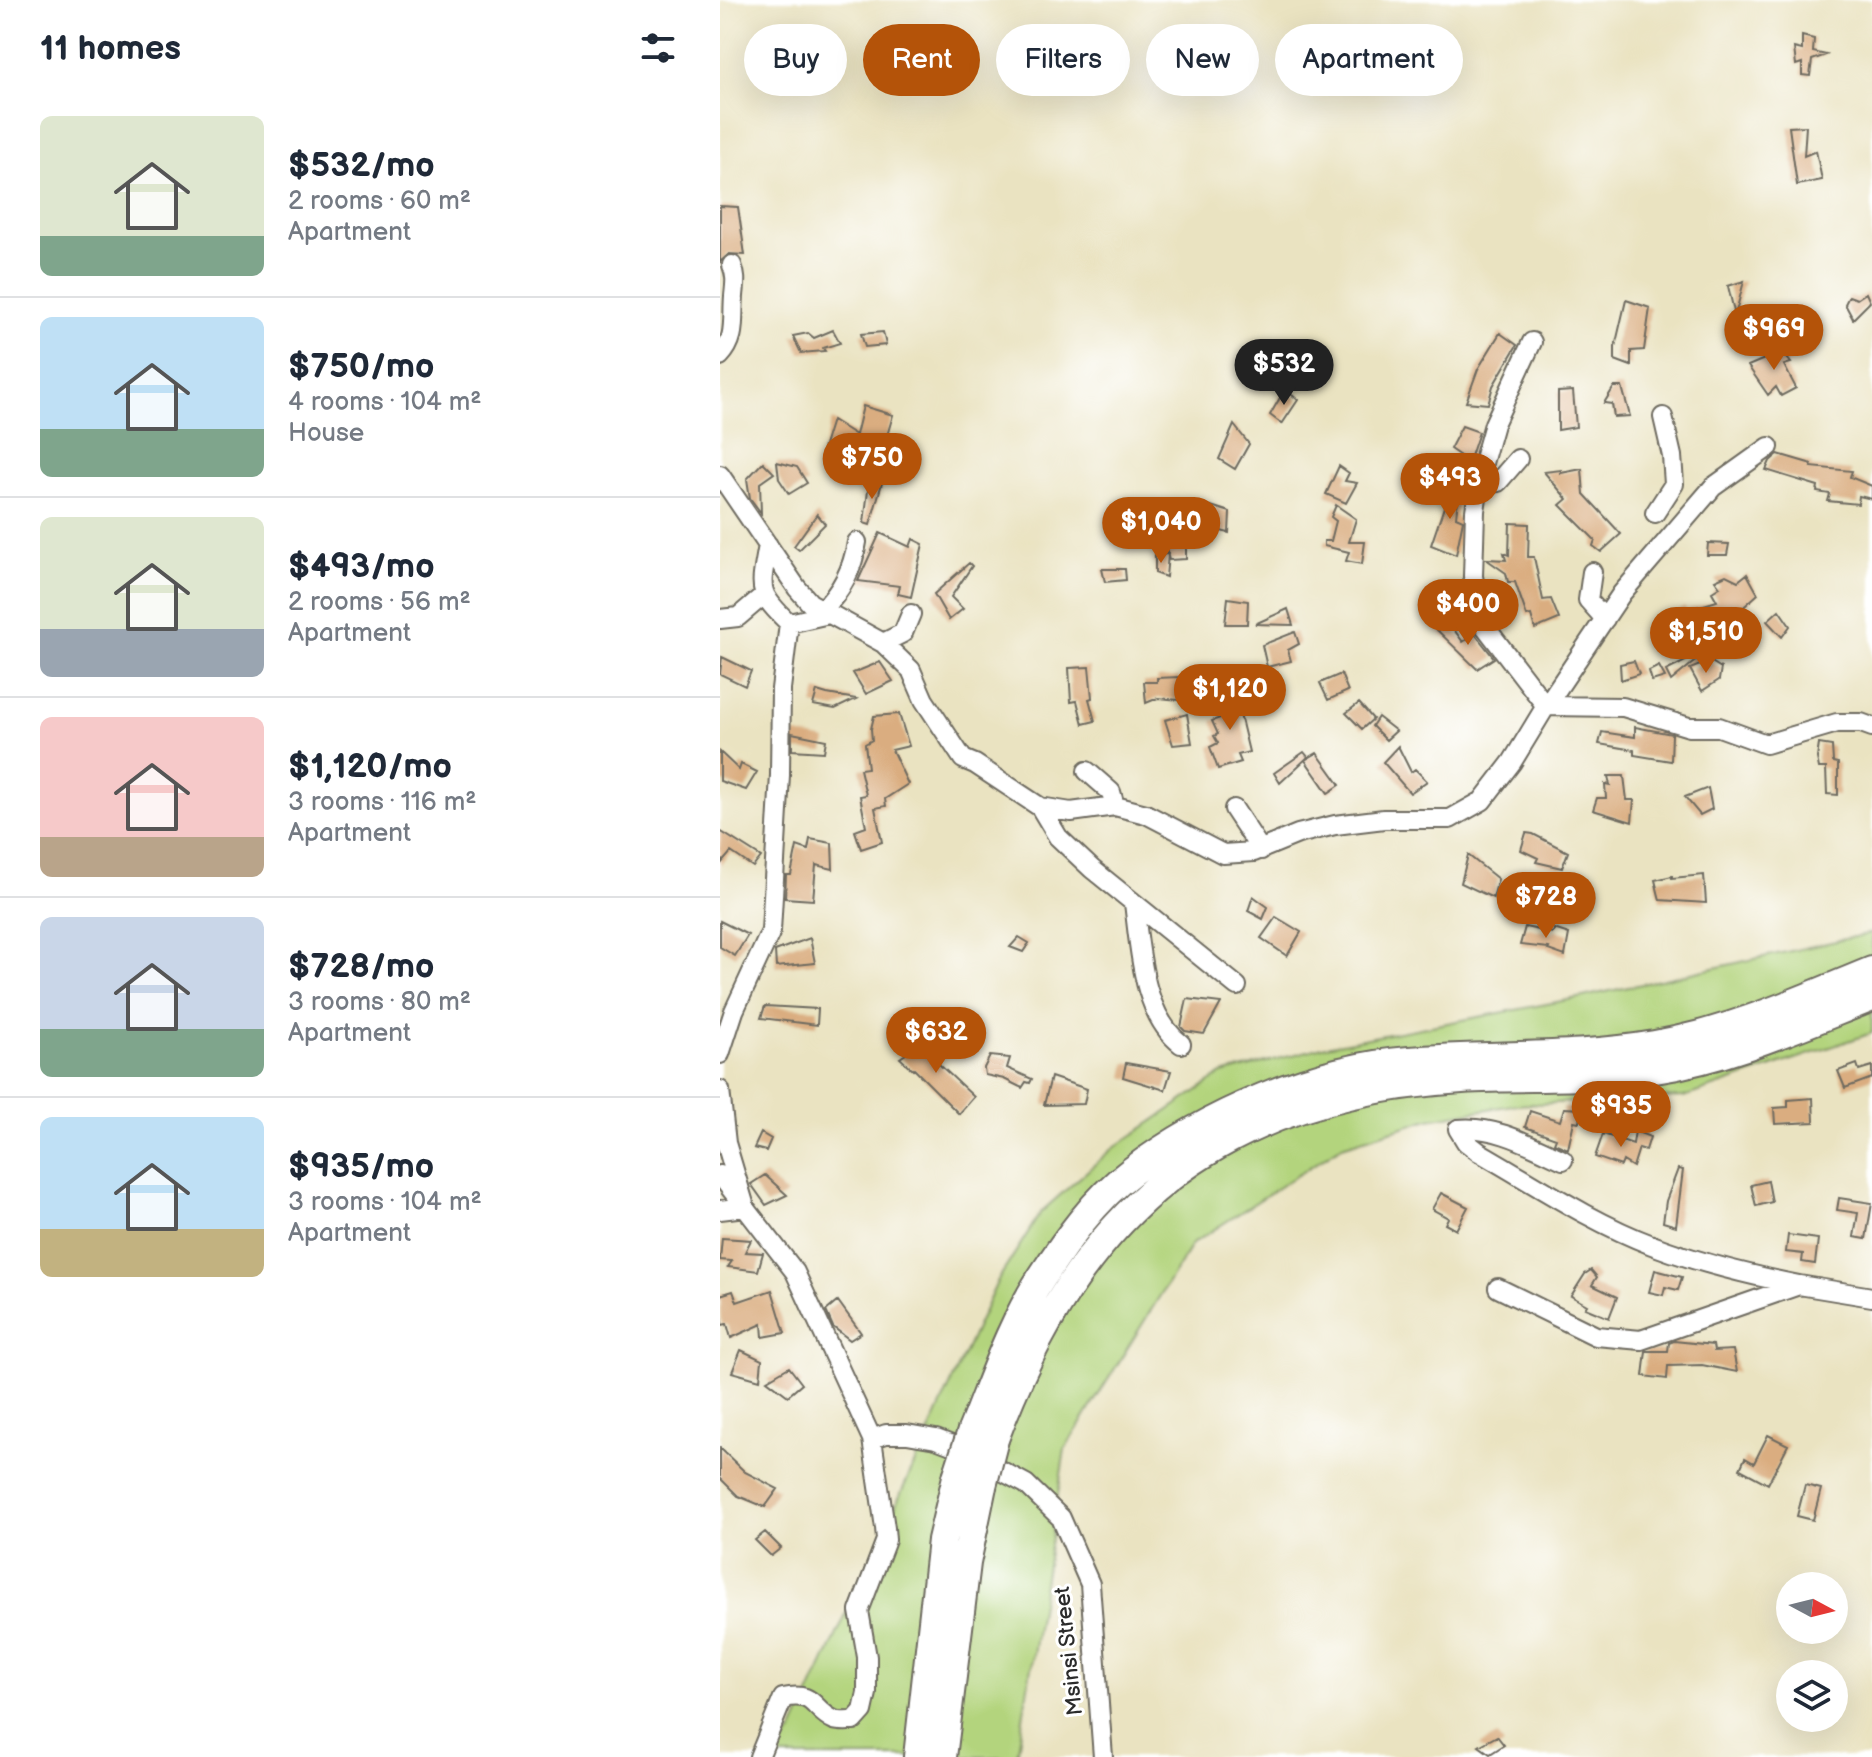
<!DOCTYPE html>
<html lang="en">
<head>
<meta charset="utf-8">
<style>
  body { margin:0; font-family:"Balsamiq Sans",sans-serif; background:#f2f2f3; color:#1f2937; height:100vh; display:flex; flex-direction:column; font-size:30px; white-space:nowrap }
  * { box-sizing:border-box; margin:0 }
  p { font-size:26px; color:#747a83 }
  .icon { flex:none; width:44px; height:44px; fill:none; stroke:currentColor; stroke-width:2; stroke-linecap:round; stroke-linejoin:round }
  .map { position:relative; flex:1; overflow:hidden }
  .drawer { display:flex; flex-direction:column; background:#fff; width:720px }
  .drawer>* { flex:none }
  .hud { position:absolute; left:24px; top:24px; width:760px; height:72px; display:flex; gap:16px }
  .needle { width:52px; rotate:97deg }
  .fabs { position:absolute; left:1056px; top:1572px; display:grid; gap:16px }
  .fabs a { display:grid; place-items:center; width:72px; height:72px; border-radius:50%; background:#fff; box-shadow:0 8px 32px #0002; font-size:40px }
  .price { position:absolute; translate:-50% -68px; padding:0 18px; border-radius:28px; background:#b45309; color:#fff; font-size:26px; line-height:52px; filter:drop-shadow(0 2px 4px #0008) }
  .price::after { content:''; position:absolute; left:50%; top:48px; width:24px; height:18px; margin-left:-12px; background:inherit; clip-path:polygon(0 0,100% 0,50% 100%) }
  .price.selected { background:#222; color:#fff }
  ul { padding:0; list-style:none }
  li { display:flex; align-items:center; gap:24px; height:200px; padding:0 40px }
  li+li { border-top:2px solid #e0e1e3 }
  li span { display:grid; place-items:center; flex:none; width:224px; height:160px; border-radius:12px; color:#555 }
  li>.icon { margin-inline-start:auto }
  span .icon { width:96px; height:96px; fill:#fffc; stroke-width:1 }
  li b { font-size:34px }
  h2 { display:flex; justify-content:space-between; align-items:center; height:96px; padding:0 40px; font-size:34px }
  .chip { padding:0 28px; border-radius:36px; background:#fff; box-shadow:0 8px 32px #0002; font-size:28px; line-height:72px }
  .chip.selected { background:#b45309; color:#fff }
  main { display:flex; flex:1; min-height:0 }
  .map>svg:first-child { display:block }
  .green { fill:#b3d47d; stroke:#6f8054; stroke-width:2 }
  .building { fill:#daad80 }
  .lines { fill:none; stroke-linecap:round; stroke-linejoin:round }
  .minor-casing { stroke:#6e6b60; stroke-width:22 }
  .highway-casing { stroke:#6e6b60; stroke-width:32 }
  .minor { stroke:#fff; stroke-width:18 }
  .highway { stroke:#fff; stroke-width:28 }
  .highway-bridge-casing { stroke:#6e6b60; stroke-width:32; stroke-linecap:butt }
  .highway-bridge { stroke:#fff; stroke-width:28 }
  .labels { text-anchor:middle; dominant-baseline:central; stroke-width:6; stroke-linejoin:round; paint-order:stroke }
  .street-label { font-size:22px; fill:#2b2b2b; stroke:#fff }
</style>
</head>
<body>
<main>
<section class="drawer">
<h2>11 homes<svg class="icon" aria-label="filters" viewBox="0 0 24 24"><path d="M4 7h16M4 17h16"/><circle cx="9" cy="7" r="2"/><circle cx="15" cy="17" r="2"/></svg></h2>
<ul>
<li><span style="background:linear-gradient(#dfe7d0 75%,#7fa58c 0)"><svg class="icon" aria-label="home" viewBox="0 0 24 24"><path d="M3 11l9-7 9 7M6 9v11h12V9"/></svg></span><div><b>$532/mo</b><p>2 rooms · 60 m²</p><p>Apartment</p></div></li>
<li><span style="background:linear-gradient(#bfe0f5 70%,#7fa58c 0)"><svg class="icon" aria-label="home" viewBox="0 0 24 24"><path d="M3 11l9-7 9 7M6 9v11h12V9"/></svg></span><div><b>$750/mo</b><p>4 rooms · 104 m²</p><p>House</p></div></li>
<li><span style="background:linear-gradient(#dfe7d0 70%,#9aa5b1 0)"><svg class="icon" aria-label="home" viewBox="0 0 24 24"><path d="M3 11l9-7 9 7M6 9v11h12V9"/></svg></span><div><b>$493/mo</b><p>2 rooms · 56 m²</p><p>Apartment</p></div></li>
<li><span style="background:linear-gradient(#f6c9c9 75%,#b9a48a 0)"><svg class="icon" aria-label="home" viewBox="0 0 24 24"><path d="M3 11l9-7 9 7M6 9v11h12V9"/></svg></span><div><b>$1,120/mo</b><p>3 rooms · 116 m²</p><p>Apartment</p></div></li>
<li><span style="background:linear-gradient(#c9d6e8 70%,#7fa58c 0)"><svg class="icon" aria-label="home" viewBox="0 0 24 24"><path d="M3 11l9-7 9 7M6 9v11h12V9"/></svg></span><div><b>$728/mo</b><p>3 rooms · 80 m²</p><p>Apartment</p></div></li>
<li><span style="background:linear-gradient(#bfe0f5 70%,#c2b280 0)"><svg class="icon" aria-label="home" viewBox="0 0 24 24"><path d="M3 11l9-7 9 7M6 9v11h12V9"/></svg></span><div><b>$935/mo</b><p>3 rooms · 104 m²</p><p>Apartment</p></div></li>
</ul>
</section>
<div class="map">
<svg width="1152" height="1757" viewBox="0 0 1152 1757">
  <rect width="100%" height="100%" fill="#fff"/>
  <filter id="ink" filterUnits="userSpaceOnUse"><feTurbulence type="fractalNoise" baseFrequency=".0125" numOctaves="2"/><feDisplacementMap in="SourceGraphic" scale="16" xChannelSelector="R" yChannelSelector="G"/><feConvolveMatrix kernelMatrix="1 2 1 2 8 2 1 2 1" color-interpolation-filters="sRGB"/></filter>
  <filter id="wash" filterUnits="userSpaceOnUse"><feTurbulence type="fractalNoise" baseFrequency=".006" numOctaves="4" result="noise"/><feDisplacementMap in="SourceGraphic" scale="32" xChannelSelector="R" yChannelSelector="G"/><feGaussianBlur stdDeviation="1.8" result="paint"/><feColorMatrix in="noise" values="0 0 0 0 0 0 0 0 0 0 0 0 0 0 0 0 0 1.4 0 .05"/><feComposite in="paint" operator="in"/></filter>
  <g filter="url(#wash)">
    <rect width="100%" height="100%" fill="#eae3c1"/>
    <path class="green" d="M1152 933V1033L964 1097 793 1105 709 1119 622 1146 472 1244 345 1449 297 1757H51L72 1733 278 1280 321 1212 391 1150 502 1074 606 1046 863 997Z"/>
    <g id="blocks">
      <path class="building" d="M1082 36 1094 39 1093 52 1106 55 1092 60 1090 76 1082 75V63L1076 65 1074 48 1082 50Z
        M1086 126 1084 156 1096 151 1102 180 1077 185 1069 127Z
        M0 206 18 207 25 255 9 254 0 262Z
        M1024 281 1015 316 1008 286Z
        M1146 293 1150 302 1133 319 1125 304 1129 296 1137 299Z
        M906 300 930 308 924 350 911 351V366L895 360V347Z
        M113 330 120 343 103 348 105 351 81 353 73 336 88 333 94 338Z
        M163 332 166 345 145 347 141 334Z
        M780 333 797 345 773 386 768 404 746 402 758 369Z
        M1056 344 1071 363 1064 365 1076 388 1061 396 1056 387 1048 395 1028 366 1047 358 1045 354Z
        M894 387H902L910 416 894 417 892 404 884 403Z
        M565 389 578 400 562 424 550 415Z
        M853 391 856 427 838 430V392Z
        M143 406 173 415 162 453 154 452 145 471 116 462 102 452 112 420 136 435Z
        M514 425 529 444 515 469 499 459Z
        M742 426 759 432 749 462 730 449Z
        M1058 454 1092 464 1091 467 1132 471 1130 477 1152 486V499L1139 496 1138 504 1108 501 1110 494 1097 492 1098 486 1046 470 1050 461Z
        M43 462 54 473 40 483 41 513 30 498 27 479Z
        M57 462 77 467 87 483 69 494 59 479Z
        M619 466 629 473 625 481 637 483 626 503 606 494Z
        M862 469 864 494 901 534 881 552 873 546 875 540 840 505 847 499 824 472 841 470V473Z
        M736 472 741 473 736 517 743 520 736 555 711 545Z
        M149 482 162 483 150 525 144 523Z
        M616 505 636 519 629 542H645L642 564 626 561 629 552 604 546V541H611L616 521 611 517Z
        M491 506 510 512 509 533 488 528Z
        M97 514 105 524 79 550 74 546Z
        M790 523 809 524 808 557H814L823 600 831 599 839 619 815 629 811 615 807 616 795 582H788L786 573 766 559 786 560 784 553 789 555Z
        M160 533 190 547 193 539 203 544 191 597 178 594 180 586 138 581Z
        M466 537V559L449 560 444 541Z
        M988 543 1009 544 1007 555H987Z
        M448 554 446 577 435 573V555Z
        M249 563 252 566 231 597 243 609 229 620 214 594Z
        M382 569H405L406 580 385 582Z
        M1027 574 1038 594 1016 614 1012 607 982 619V634L954 644 945 624 951 621 949 614 964 607 967 610 997 601 992 592 1000 587 995 580 1006 575 1018 581Z
        M508 598 528 601 527 624H505Z
        M568 609 573 625 535 624Z
        M1059 610 1070 626 1062 637 1047 621Z
        M729 623 743 642 755 634 774 658 757 669 717 630Z
        M575 632 579 644 568 650 571 661 547 667 542 645Z
        M977 655 979 658 951 681 946 671Z
        M2 657 31 671 25 686 0 674Z
        M914 661 919 674 901 680 900 664Z
        M990 661 1001 668 999 680 982 691 970 669Z
        M160 662 173 681 146 694 133 673Z
        M939 666 945 677 932 681 929 671Z
        M369 667 372 698 369 699 375 721 363 724 357 701 351 702 349 668Z
        M621 674 628 691 608 700 600 683Z
        M459 677V700L438 698 426 703 424 682H437V678Z
        M515 686 523 707 518 706 529 752 518 755 521 762 498 769 490 747 498 743 494 736 498 734 492 721 508 715 499 696Z
        M97 691 107 694 136 699 115 709 93 705Z
        M639 703 653 719 642 729 626 713Z
        M179 714 189 746 172 750 188 784 165 799 166 806 155 808 162 842 141 849 135 831 146 827 140 796 146 795 140 769 148 768 145 744 152 740 151 729 154 716Z
        M467 714 472 743 453 745 445 720Z
        M658 717 676 731 666 740 652 726Z
        M915 727 952 734 951 761 914 755V750L879 744 882 732 915 737Z
        M72 733 106 740 104 752 72 750Z
        M1099 744 1112 746 1113 762 1118 763V795L1107 794 1106 768H1099L1097 758Z
        M678 746 691 772 695 769 707 781 690 793 663 762Z
        M0 752 19 770 21 764 37 772 26 790 0 781Z
        M584 752 588 757 560 783 554 773Z
        M597 753 620 785 608 793 585 760Z
        M888 776H904L907 800H914L912 822 873 810 877 798H886L885 784 890 785Z
        M988 788 992 809 980 815 965 797Z
        M0 831 41 857 33 867 11 852 0 865Z
        M806 833 813 834 848 852 842 868 816 862 818 858 801 850Z
        M90 839 112 843 113 869 96 865 93 900 65 898 66 875H71L77 846 88 850Z
        M748 855 778 879 773 898 741 883Z
        M984 875 986 903 940 900 935 880 952 876V878Z
        M533 896 548 907 543 919 528 911Z
        M556 917 581 932 567 956 541 938Z
        M0 921 28 935 15 956 0 947Z
        M805 927 833 933 834 929 849 934 845 956 828 950 829 948 800 945Z
        M299 937 309 943 303 952 290 947Z
        M90 938 95 963 56 967 55 951Z
        M467 999 501 1003 484 1034 465 1031 461 1027Z
        M45 1006 98 1009 97 1025 41 1018Z
        M188 1035 254 1097 239 1114 194 1069 193 1070 180 1058 189 1052 178 1042Z
        M270 1056 290 1058 287 1068 312 1079 310 1083 306 1082 302 1088 284 1079 265 1075 264 1068Z
        M406 1063 451 1071 445 1090 403 1077Z
        M1137 1064 1139 1070 1152 1066V1078L1125 1088 1118 1071Z
        M331 1077 367 1089 364 1104 324 1105Z
        M1093 1098 1094 1122 1055 1124 1054 1108 1068 1107V1100Z
        M844 1108 861 1109 859 1122 854 1121 848 1149 834 1143 836 1138 805 1127 810 1111 840 1121Z
        M915 1131 930 1137 926 1150 919 1148 913 1167 903 1161 901 1166 875 1157 883 1134 913 1144Z
        M41 1133 51 1139 46 1151 34 1148Z
        M958 1169 963 1170 956 1226 943 1222 946 1201Z
        M45 1175 67 1195 46 1205 31 1184Z
        M1048 1181 1052 1202 1036 1206 1031 1185Z
        M721 1193 748 1207 736 1230 725 1224 728 1218 712 1209Z
        M1119 1198 1152 1203 1146 1239 1134 1237 1138 1213 1117 1210Z
        M1068 1235 1098 1239 1095 1264 1082 1262 1083 1254 1066 1252Z
        M2 1238 31 1240 25 1252 43 1253 38 1271 8 1267 12 1261 0 1260Z
        M871 1270 877 1277 872 1285 897 1297 889 1318 865 1308 867 1305 851 1296 865 1274Z
        M935 1270 962 1277 958 1290 945 1287 943 1295 929 1292Z
        M52 1290 65 1333 43 1337 42 1324 11 1338 7 1324 2 1325 0 1295 13 1291 17 1302Z
        M118 1301 141 1333 130 1340 113 1327 106 1311Z
        M954 1341 993 1345 994 1351 1013 1350 1017 1372 982 1365 948 1366 947 1379 923 1376 926 1351H948L949 1343Z
        M21 1350 42 1360 40 1380 12 1372Z
        M69 1367 82 1384 68 1396 47 1380Z
        M1048 1435 1068 1445 1048 1484 1020 1469 1025 1458 1034 1463Z
        M0 1448 25 1472 58 1489 45 1507 18 1496 0 1478Z
        M1085 1485 1101 1489 1093 1520 1077 1516Z
        M45 1532 61 1548 51 1556 35 1540Z
        M777 1736 784 1745 770 1754 759 1746Z"/>
    </g>
  </g>
  <g filter="url(#ink)">
    <use href="#blocks" fill-opacity="0" stroke="#6e6b60" stroke-width="2"/>
    <g class="lines">
      <g class="minor-casing">
        <path id="minor" d="M812 342 774 424 761 470 755 511 753 576 760 620 826 706 903 707 969 727H999L1046 744 1117 723H1141L1152 727
          M0 356C17 338 12 320 14 296 15 284 17 278 12 265
          M0 475 77 588 90 603 163 643 191 670 204 700 243 759 255 764 320 807 351 812 395 806 426 814 503 854 534 852 578 834 615 825 664 819H730L762 801 792 762 826 706 902 593 993 487 1049 447
          M759 484 778 482 798 459
          M935 513 954 484 952 456 943 417
          M48 545C41 588 35 591 69 623
          M872 572 868 600 885 619
          M102 610C121 592 133 568 137 542
          M0 619 18 617 45 594
          M163 643 183 633 191 614
          M367 771 391 792 395 806
          M320 807 338 837 372 869 517 986
          M514 809 541 850
          M414 903C420 948 422 1014 461 1044
          M0 1054 14 1011 51 931 60 775 61 689 69 623 109 614
          M0 1090 6 1143 25 1207 0 1210
          M0 1175 75 1272 152 1439 165 1528 166 1540 139 1611 147 1657V1693L143 1711 134 1721C128 1721 120 1722 114 1720 91 1709 96 1691 63 1698L39 1757
          M1079 1285 1152 1297
          M778 1288 876 1336 921 1340 1079 1285C1029 1275 979 1263 932 1245 871 1222 815 1184 759 1152L746 1142 738 1129C775 1125 810 1145 843 1160
          M152 1439 166 1434H187L216 1439 237 1447 306 1484 341 1518 370 1584 383 1757"/>
      </g>
      <g class="highway-casing">
        <path id="highway" d="M252 1431C273 1379 291 1324 322 1277 346 1240 375 1199 411 1172 486 1115 594 1068 689 1061 770 1054 854 1059 935 1045 1011 1032 1081 1000 1152 971
          M274 1439C358 1211 496 1094 742 1079 808 1075 870 1080 935 1069 1011 1057 1081 1025 1152 997
          M198 1757 222 1540 237 1477
          M222 1757 246 1563 262 1486"/>
      </g>
      <use href="#minor" class="minor"/>
      <use href="#highway" class="highway"/>
      <g class="highway-bridge-casing">
        <path id="highway-bridge" d="M237 1477 252 1431
          M262 1486 274 1439"/>
      </g>
      <use href="#highway-bridge" class="highway-bridge"/>
    </g>
  </g>
  <g class="labels">
    <g class="street-label">
      <text transform="translate(349 1651) rotate(-96)">Msinsi Street</text>
    </g>
  </g>
</svg>
<div class="fabs">
<a><svg class="needle" viewBox="-14 -14 28 28"><path d="M0-13l5 13h-10z" fill="#e53935"/><path d="M0 13l5-13h-10z" fill="#747a83"/></svg></a>
<a><svg class="icon" aria-label="layers" viewBox="0 0 24 24"><path d="M12 4l9 5-9 5-9-5zM3 14l9 5 9-5"/></svg></a>
</div>
<b class="price" style="left:1054px;top:372px">$969</b>
<b class="price selected" style="left:564px;top:407px">$532</b>
<b class="price" style="left:152px;top:501px">$750</b>
<b class="price" style="left:730px;top:521px">$493</b>
<b class="price" style="left:441px;top:565px">$1,040</b>
<b class="price" style="left:748px;top:647px">$400</b>
<b class="price" style="left:986px;top:675px">$1,510</b>
<b class="price" style="left:510px;top:732px">$1,120</b>
<b class="price" style="left:826px;top:940px">$728</b>
<b class="price" style="left:216px;top:1075px">$632</b>
<b class="price" style="left:901px;top:1149px">$935</b>
<div class="hud">
<a class="chip">Buy</a>
<a class="chip selected">Rent</a>
<a class="chip">Filters</a>
<a class="chip">New</a>
<a class="chip">Apartment</a>
</div>
</div>
</main>
</body>
</html>
